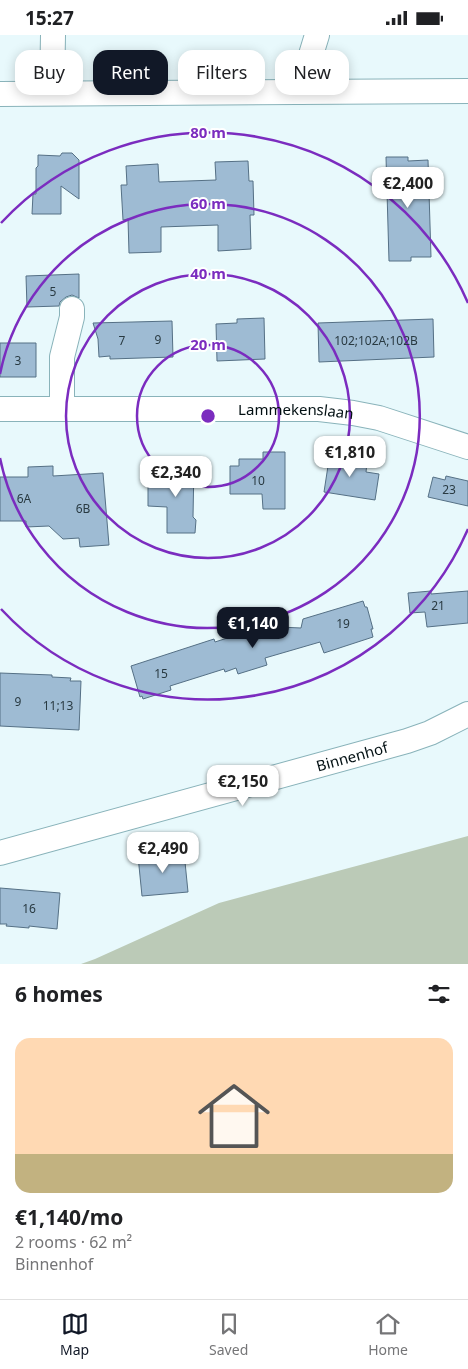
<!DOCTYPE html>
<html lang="en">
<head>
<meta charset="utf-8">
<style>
  body { margin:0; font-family:"Noto Sans",sans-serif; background:#f2f2f2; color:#202124; height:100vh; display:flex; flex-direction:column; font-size:19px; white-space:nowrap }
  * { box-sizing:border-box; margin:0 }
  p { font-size:16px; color:#757577 }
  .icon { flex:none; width:28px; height:28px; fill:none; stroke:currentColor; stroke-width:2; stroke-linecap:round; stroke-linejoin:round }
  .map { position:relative; height:929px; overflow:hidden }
  .details { display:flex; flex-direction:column; background:#fff; flex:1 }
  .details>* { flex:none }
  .hud { position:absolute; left:15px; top:15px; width:439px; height:45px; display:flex; gap:10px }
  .price { position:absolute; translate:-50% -42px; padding:0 11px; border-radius:10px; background:#fff; color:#222; font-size:16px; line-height:32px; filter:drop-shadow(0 1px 2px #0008) }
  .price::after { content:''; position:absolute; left:50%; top:30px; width:15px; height:11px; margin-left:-8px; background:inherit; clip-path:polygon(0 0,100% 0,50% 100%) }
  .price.active { background:#111827; color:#fff }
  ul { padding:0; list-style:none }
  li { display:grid; align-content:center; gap:10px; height:265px; padding:0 15px }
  li span { display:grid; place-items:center; height:155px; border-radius:15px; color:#555 }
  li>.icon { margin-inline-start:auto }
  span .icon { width:90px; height:90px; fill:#fffc; stroke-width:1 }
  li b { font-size:21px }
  h2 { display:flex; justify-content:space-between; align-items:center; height:60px; padding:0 15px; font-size:21px }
  .chip { padding:0 18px; border-radius:15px; background:#fff; box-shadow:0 2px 12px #0003; font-size:18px; line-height:45px }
  .chip.active { background:#111827; color:#fff }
  .status { display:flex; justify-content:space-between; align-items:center; height:35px; padding:0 25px; background:#fff; direction:ltr }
  .status svg { height:14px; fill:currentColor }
  .dock { display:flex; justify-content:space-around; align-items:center; height:70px; border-top:1px solid #e0e0e0; background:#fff; font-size:14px; color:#757577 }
  .dock a { display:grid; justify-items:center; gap:2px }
  .dock .active { color:#111827 }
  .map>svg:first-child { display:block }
  .green { fill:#bbcab7 }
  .building { fill:#9ebbd3; stroke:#557085 }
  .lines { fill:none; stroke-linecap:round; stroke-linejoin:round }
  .minor-casing { stroke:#89b3ba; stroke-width:26 }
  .minor { stroke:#fff; stroke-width:24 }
  .ring { fill:none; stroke:#7b2cbf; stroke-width:2.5 }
  .labels { text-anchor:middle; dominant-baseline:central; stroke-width:4; stroke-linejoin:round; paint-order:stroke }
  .number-label { font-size:12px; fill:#293a42 }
  .street-label { font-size:15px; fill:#020f12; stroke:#fff }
  .centre { fill:#7b2cbf; stroke:#fff; stroke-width:2.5 }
  .ring-label { font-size:15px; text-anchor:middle; font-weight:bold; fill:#7b2cbf; stroke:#fff; stroke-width:4; stroke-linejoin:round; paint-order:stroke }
</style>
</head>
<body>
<div class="status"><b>15:27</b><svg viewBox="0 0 49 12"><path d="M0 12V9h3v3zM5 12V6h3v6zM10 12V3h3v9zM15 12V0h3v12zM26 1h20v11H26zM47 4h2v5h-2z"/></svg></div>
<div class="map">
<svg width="468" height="929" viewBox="0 0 468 929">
  <rect width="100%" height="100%" fill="#e8f9fc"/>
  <path class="green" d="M468 801V929H81L95 924 219 868Z"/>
  <path class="building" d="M62 118H72L79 125V164L61 151V179H32L33 159H36V133L38 131V120L60 121Z
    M386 122H408V126L428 125 431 222H411V226H389Z
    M248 126 249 146H253L254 180H250L251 214 218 216V190L161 192V217L129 218 128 184 123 185 121 150H127L126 131 158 129 159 147 216 145 215 127Z
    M79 239V263L72 260 66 262 60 267 59 271 27 272 26 241Z
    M264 283 265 324 217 326 216 289 237 288V284Z
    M433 284 434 322 319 327 318 288Z
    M172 286 173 322 110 324V321L99 322 98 304 93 288Z
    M0 308H36V342H0Z
    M263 417H285V474H263L262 459H230V431H239V424H263Z
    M330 418 352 422V426L367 428 366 437 379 439 375 465 324 457Z
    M168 429H194L193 482 196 485 195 498H167V472L148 471V449H167Z
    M53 431V441L103 438 109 510 80 512 79 503 63 504 49 491 26 492V486H0V442H28V432Z
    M446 441 468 446V471L428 462 433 442 445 445Z
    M431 556V559L468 556V588L427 592 425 577 410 578 408 558Z
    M363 566 365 572H367L373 594H371L373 602 324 618 320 607 265 623 267 630 238 639 236 633 225 637 224 634 170 651 171 655 143 664 142 661 140 662 131 631 214 604 215 607 249 596 250 599 278 590 279 592 301 593 303 584Z
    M0 638 52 640V642L71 643 70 646H81L79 695 0 691Z
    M184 817 188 857 142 861 138 821Z
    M0 853 60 858 57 894 29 891V893L6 891 7 889H0Z"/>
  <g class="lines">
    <g class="minor-casing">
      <g id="minor">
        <path d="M302 57 310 23 317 0"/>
        <path d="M52 58 53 0"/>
        <path d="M0 59 468 56"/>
        <path id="s1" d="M0 374H319L353 378 379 383 468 412"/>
        <path d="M62 374V322L72 282V274"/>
        <path id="s2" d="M0 818 407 706 430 698 468 679"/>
      </g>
    </g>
    <use href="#minor" class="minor"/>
  </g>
  <g class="ring">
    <circle cx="208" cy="381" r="71"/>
    <circle cx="208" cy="381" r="142"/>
    <path d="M0 339A212 212 0 1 1 0 423"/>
    <path d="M468 494A283 283 0 0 1 1 574M1 188A283 283 0 0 1 468 268"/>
  </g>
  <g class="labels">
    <g class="number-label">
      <text x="53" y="256">5</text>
      <text x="158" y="304">9</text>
      <text x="122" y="305">7</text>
      <text x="376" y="305">102;102A;102B</text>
      <text x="18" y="325">3</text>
      <text x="258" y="445">10</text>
      <text x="449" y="454">23</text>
      <text x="24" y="463">6A</text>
      <text x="83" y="473">6B</text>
      <text x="438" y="570">21</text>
      <text x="343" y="588">19</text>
      <text x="161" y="638">15</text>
      <text x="18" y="666">9</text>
      <text x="58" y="670">11;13</text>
      <text x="29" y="873">16</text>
    </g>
    <g class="street-label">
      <text stroke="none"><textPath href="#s1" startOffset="296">Lammekenslaan</textPath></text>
      <text stroke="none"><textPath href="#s2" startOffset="365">Binnenhof</textPath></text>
    </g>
  </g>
  <circle cx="208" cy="381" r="8" class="centre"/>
  <g class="ring-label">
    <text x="208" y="103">80 m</text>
    <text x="208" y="174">60 m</text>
    <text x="208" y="244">40 m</text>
    <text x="208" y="315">20 m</text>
  </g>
</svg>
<b class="price" style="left:408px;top:174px">€2,400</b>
<b class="price" style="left:350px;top:443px">€1,810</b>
<b class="price" style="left:176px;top:463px">€2,340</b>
<b class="price active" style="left:253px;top:614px">€1,140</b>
<b class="price" style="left:243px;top:772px">€2,150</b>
<b class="price" style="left:163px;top:839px">€2,490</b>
<div class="hud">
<a class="chip">Buy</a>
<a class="chip active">Rent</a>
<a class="chip">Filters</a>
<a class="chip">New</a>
</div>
</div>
<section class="details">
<h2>6 homes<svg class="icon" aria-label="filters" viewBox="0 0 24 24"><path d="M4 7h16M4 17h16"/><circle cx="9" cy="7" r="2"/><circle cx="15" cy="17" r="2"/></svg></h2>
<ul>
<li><span style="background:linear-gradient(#ffd9b3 75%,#c2b280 0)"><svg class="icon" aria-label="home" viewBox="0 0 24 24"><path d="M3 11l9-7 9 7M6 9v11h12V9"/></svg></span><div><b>€1,140/mo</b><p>2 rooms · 62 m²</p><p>Binnenhof</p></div></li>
</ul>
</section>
<nav class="dock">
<a class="active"><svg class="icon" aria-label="map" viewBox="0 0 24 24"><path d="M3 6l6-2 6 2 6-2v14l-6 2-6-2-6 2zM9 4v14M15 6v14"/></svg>Map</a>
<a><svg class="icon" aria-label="saved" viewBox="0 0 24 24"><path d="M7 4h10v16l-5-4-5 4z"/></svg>Saved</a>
<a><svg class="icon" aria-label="home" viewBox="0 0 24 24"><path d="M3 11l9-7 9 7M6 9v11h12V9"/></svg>Home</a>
</nav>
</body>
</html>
